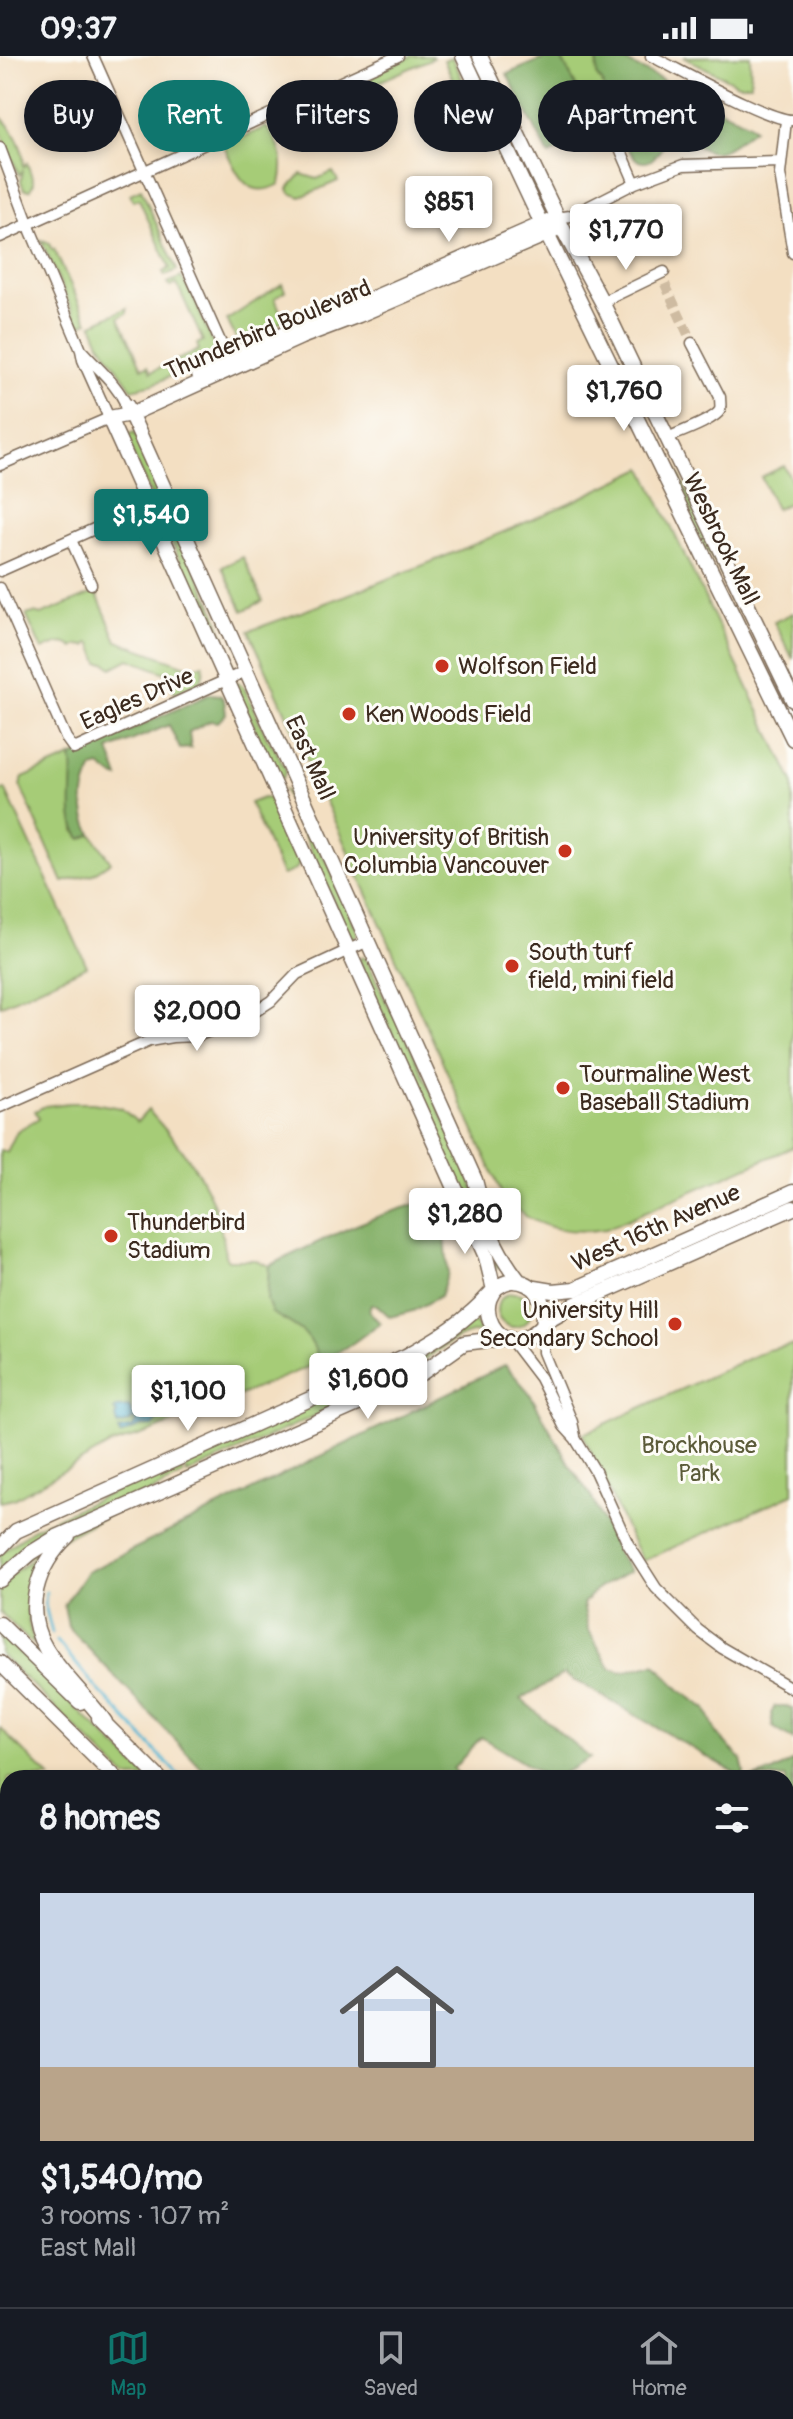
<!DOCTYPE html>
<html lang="en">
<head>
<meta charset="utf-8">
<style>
  body { margin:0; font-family:Pangolin,sans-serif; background:#242831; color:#f1f3f6; height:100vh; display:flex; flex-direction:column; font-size:30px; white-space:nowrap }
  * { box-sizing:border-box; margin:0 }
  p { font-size:26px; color:#9ea1a6 }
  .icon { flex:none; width:44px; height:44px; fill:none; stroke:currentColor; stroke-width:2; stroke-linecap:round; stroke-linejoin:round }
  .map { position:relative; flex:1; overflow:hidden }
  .panel { position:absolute; left:0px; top:1714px; width:794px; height:538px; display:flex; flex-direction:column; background:#171b24; border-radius:24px 24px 0 0; box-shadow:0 4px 12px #0003 }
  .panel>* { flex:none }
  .hud { position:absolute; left:24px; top:24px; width:746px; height:72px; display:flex; gap:16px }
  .price { position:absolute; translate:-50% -68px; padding:0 18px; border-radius:8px; background:#fff; color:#222; font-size:26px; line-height:52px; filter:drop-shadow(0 2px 4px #0008) }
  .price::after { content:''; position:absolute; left:50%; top:48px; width:24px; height:18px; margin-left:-12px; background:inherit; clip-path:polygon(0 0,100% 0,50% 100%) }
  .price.on { background:#0f766e; color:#fff }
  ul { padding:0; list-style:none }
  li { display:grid; align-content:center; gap:16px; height:424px; padding:0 40px }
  li span { display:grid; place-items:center; height:248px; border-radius:0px; color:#555 }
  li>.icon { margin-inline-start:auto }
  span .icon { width:144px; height:144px; fill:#fffc; stroke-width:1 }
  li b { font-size:34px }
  h2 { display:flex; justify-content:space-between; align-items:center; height:96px; padding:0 40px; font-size:34px }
  .chip { padding:0 28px; border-radius:36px; background:#171b24; box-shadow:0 4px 12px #0003; font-size:28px; line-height:72px }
  .chip.on { background:#0f766e; color:#fff }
  .status { display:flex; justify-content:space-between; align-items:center; height:56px; padding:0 40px; background:#171b24; direction:ltr }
  .status svg { height:22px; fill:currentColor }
  .menu { display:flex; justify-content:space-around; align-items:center; height:112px; border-top:2px solid #363941; background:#171b24; font-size:22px; color:#9ea1a6 }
  .menu a { display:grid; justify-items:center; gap:4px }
  .menu .on { color:#0f766e }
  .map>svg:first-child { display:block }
  .green { fill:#a6cc77; stroke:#707b4a; stroke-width:2 }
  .forest { fill:#84b068; stroke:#606d43; stroke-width:2 }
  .water { fill:#51b3d0; stroke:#466e77; stroke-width:2 }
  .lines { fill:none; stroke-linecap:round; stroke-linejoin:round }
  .stream { stroke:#51b3d0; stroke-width:3 }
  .street-tunnel { stroke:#cebba1; stroke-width:10; stroke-dasharray:10 5; stroke-linecap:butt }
  .street-casing { stroke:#7b6957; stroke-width:13 }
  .secondary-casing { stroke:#7b6957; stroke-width:17 }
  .street { stroke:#fff; stroke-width:10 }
  .secondary { stroke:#fff; stroke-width:14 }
  .poi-dot { fill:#c8321e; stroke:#fdfcf7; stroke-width:3 }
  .labels { text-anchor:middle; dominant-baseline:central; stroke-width:6; stroke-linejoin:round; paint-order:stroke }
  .street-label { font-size:24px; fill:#3b2a1e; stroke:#fdfcf7 }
  .poi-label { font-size:24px; fill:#3b2a1e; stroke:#fdfcf7; text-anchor:start }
  .park-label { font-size:24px; fill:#5b5b39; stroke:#fdfcf7 }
</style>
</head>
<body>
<div class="status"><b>09:37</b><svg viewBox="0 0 49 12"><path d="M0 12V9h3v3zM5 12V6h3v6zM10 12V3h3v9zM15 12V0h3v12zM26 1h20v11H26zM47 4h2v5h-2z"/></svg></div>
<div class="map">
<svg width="793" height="2251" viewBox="0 0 793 2251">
  <rect width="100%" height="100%" fill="#fdfcf7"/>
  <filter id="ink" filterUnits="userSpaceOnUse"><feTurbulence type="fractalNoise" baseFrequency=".0125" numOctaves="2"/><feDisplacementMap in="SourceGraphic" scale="16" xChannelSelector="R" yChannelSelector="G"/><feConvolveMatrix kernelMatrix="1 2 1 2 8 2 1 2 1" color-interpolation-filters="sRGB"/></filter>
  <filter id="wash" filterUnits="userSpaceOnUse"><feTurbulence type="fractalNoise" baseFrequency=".006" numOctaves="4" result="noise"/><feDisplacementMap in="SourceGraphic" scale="32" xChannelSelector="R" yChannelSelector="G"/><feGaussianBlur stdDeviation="1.8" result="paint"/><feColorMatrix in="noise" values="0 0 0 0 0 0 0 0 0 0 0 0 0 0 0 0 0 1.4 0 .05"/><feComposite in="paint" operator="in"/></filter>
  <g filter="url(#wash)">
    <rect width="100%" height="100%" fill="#f3dfc2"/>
    <path class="green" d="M412 0H432L433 2 331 47 317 51V48L308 55 278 65 277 62 324 41 331 42C341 38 353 34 358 24Z
      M560 0H599C593 19 600 18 604 33 607 45 608 54 614 66L598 74 578 43 577 32Z
      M750 0 751 28H738L683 1Z
      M452 1 473 47 466 52 444 4Z
      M2 62C14 74 26 95 23 112L27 107 34 127 30 134 24 133 21 125 23 114 19 119 0 74V63Z
      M266 71C282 89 285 105 280 128 246 147 236 114 224 90Z
      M333 116 338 125 301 141 290 137 288 133 301 118 317 123Z
      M141 133 177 214 165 220 163 216 170 212 139 143 133 145 130 138Z
      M41 184 49 188 52 194 54 193 88 266 79 270Z
      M181 221 193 241 215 292 212 299 208 302 154 328 132 333 100 287 92 268 127 252V257L119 262 142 312 148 310 151 316 199 294 197 288 203 285 177 228 170 231 168 227Z
      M282 228 285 235 275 242 284 265 237 284 227 264Z
      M134 376 216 558 232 606 233 610 228 612 126 383 125 380Z
      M671 402 745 559 739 553 718 510 704 491 693 468 690 452 669 406Z
      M784 410 793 427V445L776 453 761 421Z
      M643 412 793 726V1091L606 1173C565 1179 528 1172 502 1138L249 575C383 527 516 475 643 412Z
      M243 501 263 545 243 555 222 511Z
      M96 536 117 585 192 612 203 608 204 615 201 625 175 637 166 617 129 603 112 612 106 607H99L92 588 89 587 86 590 78 589 74 592C63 583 54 589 42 594L26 559 34 557 41 559Z
      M793 557V603L774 566Z
      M238 626 244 631 266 680 274 691 286 714 283 722 277 721 235 628Z
      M71 701 74 716 72 731 75 775 82 783 92 778 111 806 93 818 63 826 20 729 23 722Z
      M5 733 87 910 0 950V735Z
      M284 734 293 740 312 782 329 809 358 877 354 883 349 881Z
      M263 742 272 743 299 802C301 813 292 816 282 819L250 747Z
      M363 901 367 904 388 950 399 965 468 1117 502 1210 496 1212 359 903Z
      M69 1047H93L121 1052 137 1066 148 1054C190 1101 219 1135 225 1200L228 1204H256L269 1210 267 1244 286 1265 298 1270 313 1285 320 1306 150 1376 108 1390 14 1443 0 1446V1094L7 1096 17 1075 39 1062 35 1055 45 1050Z
      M497 1254a17 17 0 1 1 34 0a17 17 0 1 1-34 0Z
      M475 1265 480 1275C451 1279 423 1307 398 1322L187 1418 182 1405 425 1295 446 1285Z
      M793 1289V1438L643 1505 629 1479 583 1378 767 1294Z
      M178 1406 183 1419 0 1516V1498L34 1472Z
      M45 1493C24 1522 22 1556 35 1588L29 1585 0 1556V1527Z
      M0 1578 148 1722H127L0 1598Z
      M0 1672 50 1722H8V2120L0 2115Z
      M249 2244H627L633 2247 635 2244H743L750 2251H263Z"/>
    <path class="forest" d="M550 0H560L577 32 578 43 598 74 549 99 507 18Z
      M599 0H615L749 68 754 73C744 80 734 89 723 94 703 103 692 78 672 84 659 88 656 111 639 105 630 101 611 63 608 53 605 45 606 36 603 28 599 19 599 28 597 18 596 12 597 6 599 0Z
      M210 638 220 639 224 644 226 658 218 666 210 665 189 676 191 692 180 693 169 669 109 694 119 722 113 720 100 710 93 712C81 734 80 756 92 778L82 783C63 763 77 726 71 701Z
      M442 1142 448 1217 440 1240 413 1255 390 1261 377 1249H371L369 1255 380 1267 353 1287 320 1306C309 1274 300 1273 272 1257L267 1244 269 1210C324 1183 381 1154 442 1142Z
      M505 1309 529 1336 571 1411 591 1440 618 1498 630 1515C614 1524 593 1532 583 1548L588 1573 610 1612 622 1616 655 1608 680 1634 706 1653 716 1677 741 1703 744 1716 742 1721 564 1618 521 1643 590 1702 554 1722H548L481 1681 453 1713 463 1722H211L68 1571 64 1549 87 1516Z
      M775 1650H786L793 1653V1684L773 1671 771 1658Z
      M793 1705V1756L786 1751V1722H752L773 1716Z
      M0 1857 8 1862V2071L0 2069Z
      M786 2144 793 2150V2251H745L737 2244H786Z
      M281 2244H624L631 2251H292Z"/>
    <path class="water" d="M135 1346 145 1348 156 1356 155 1361 158 1363 153 1370H141L120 1379 119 1374 133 1371 137 1364 132 1363 130 1366 118 1369 116 1361 118 1358 114 1354 117 1352 129 1351 133 1359 136 1360Z
      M0 2121 8 2126V2244H199L211 2251H0Z"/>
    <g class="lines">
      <path class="stream" d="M46 1536 45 1549 52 1577
        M57 1585 94 1629 181 1722
        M709 2244 716 2251"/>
    </g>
  </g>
  <g filter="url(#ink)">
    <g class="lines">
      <path class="street-tunnel" d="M665 228 692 287"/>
      <g class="street-casing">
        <path id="street" d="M93 0 227 301
          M651 0C678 13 769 65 793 64
          M786 64 780 118 793 197
          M610 69 635 127
          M0 92 31 175 81 294 83 304 109 362 0 409
          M557 162 570 160 635 127 683 109 780 106
          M0 181 398 0
          M602 246 664 216
          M83 296C99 314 116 327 127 350
          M667 382C678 377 715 364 720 354 721 351 720 345 720 341L692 287
          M130 457 155 464
          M71 484 91 528
          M0 515 130 457 142 436
          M0 532 66 682 74 693 246 615
          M0 1051 149 985 172 981 197 980 245 962 271 945 297 918 368 885
          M543 1269V1296L572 1366 575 1380
          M511 1284 540 1322 564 1370 575 1382 595 1415 628 1488 656 1532 698 1574 722 1592 793 1633
          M0 1886 8 1892
          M581 2244 592 2251"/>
      </g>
      <g class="secondary-casing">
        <path id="secondary" d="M463 0 542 168 793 683
          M480 0 566 179 602 246 793 644
          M198 317 227 301 371 243 549 165
          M127 350 475 1124C486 1167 491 1189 519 1225
          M109 362 486 1201 494 1234
          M109 362 131 358 301 281 359 259 554 175
          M511 1225C536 1224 547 1247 543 1269 498 1316 463 1236 511 1225Z
          M535 1232 553 1235 575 1233 793 1136
          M544 1266 574 1249 793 1152
          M68 1480C37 1510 22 1554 46 1593 62 1619 87 1641 105 1666
          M0 1492 16 1475 406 1300C440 1281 465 1266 491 1237
          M0 1524 31 1497 57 1481 394 1332 423 1316 464 1287 505 1282
          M0 1568 80 1646
          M0 1607 116 1722
          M99 1662 159 1722
          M655 2244 662 2251
          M690 2244 697 2251"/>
      </g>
      <use href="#street" class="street"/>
      <use href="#secondary" class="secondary"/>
    </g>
  </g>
  <g class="poi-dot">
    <circle cx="442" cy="610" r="8"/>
    <circle cx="349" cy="658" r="8"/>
    <circle cx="565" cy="795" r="8"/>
    <circle cx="512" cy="910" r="8"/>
    <circle cx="563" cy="1032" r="8"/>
    <circle cx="111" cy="1180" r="8"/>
    <circle cx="675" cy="1268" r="8"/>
  </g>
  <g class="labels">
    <g class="street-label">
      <text transform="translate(268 274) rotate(-23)">Thunderbird Boulevard</text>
      <text transform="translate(721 483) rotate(64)">Wesbrook Mall</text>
      <text transform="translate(137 643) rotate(-24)">Eagles Drive</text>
      <text transform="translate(310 702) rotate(66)">East Mall</text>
      <text transform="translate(656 1172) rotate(-24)">West 16th Avenue</text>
    </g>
    <g class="poi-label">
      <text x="458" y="610">Wolfson Field</text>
      <text x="365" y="658">Ken Woods Field</text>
      <text x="549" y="781" text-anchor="end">University of British<tspan x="549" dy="28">Columbia Vancouver</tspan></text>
      <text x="528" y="896">South turf<tspan x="528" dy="28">field, mini field</tspan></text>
      <text x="579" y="1018">Tourmaline West<tspan x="579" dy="28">Baseball Stadium</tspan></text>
      <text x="127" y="1166">Thunderbird<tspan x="127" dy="28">Stadium</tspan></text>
      <text x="659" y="1254" text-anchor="end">University Hill<tspan x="659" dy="28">Secondary School</tspan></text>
    </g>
    <g class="park-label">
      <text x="699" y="1389">Brockhouse<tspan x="699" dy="28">Park</tspan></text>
    </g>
  </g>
</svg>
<b class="price" style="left:449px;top:188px">$851</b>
<b class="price" style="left:626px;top:216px">$1,770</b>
<b class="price" style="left:624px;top:377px">$1,760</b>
<b class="price on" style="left:151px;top:501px">$1,540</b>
<b class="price" style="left:197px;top:997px">$2,000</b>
<b class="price" style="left:465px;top:1200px">$1,280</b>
<b class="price" style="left:368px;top:1365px">$1,600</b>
<b class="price" style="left:188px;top:1377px">$1,100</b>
<div class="hud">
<a class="chip">Buy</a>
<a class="chip on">Rent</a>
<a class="chip">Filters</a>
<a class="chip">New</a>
<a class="chip">Apartment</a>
</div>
<section class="panel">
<h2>8 homes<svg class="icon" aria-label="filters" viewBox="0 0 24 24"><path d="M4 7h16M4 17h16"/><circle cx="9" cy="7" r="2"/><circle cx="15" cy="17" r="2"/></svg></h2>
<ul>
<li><span style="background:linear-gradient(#c9d6e8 70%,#b9a48a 0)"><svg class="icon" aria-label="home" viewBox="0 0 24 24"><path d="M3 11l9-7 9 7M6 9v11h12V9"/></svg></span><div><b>$1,540/mo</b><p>3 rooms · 107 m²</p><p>East Mall</p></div></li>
</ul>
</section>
</div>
<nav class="menu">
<a class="on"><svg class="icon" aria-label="map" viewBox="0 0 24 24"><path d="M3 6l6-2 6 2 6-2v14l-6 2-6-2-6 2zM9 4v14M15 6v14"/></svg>Map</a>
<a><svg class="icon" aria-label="saved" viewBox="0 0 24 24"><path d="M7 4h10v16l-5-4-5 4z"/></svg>Saved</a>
<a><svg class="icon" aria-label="home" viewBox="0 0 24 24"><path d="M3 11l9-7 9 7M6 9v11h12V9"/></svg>Home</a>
</nav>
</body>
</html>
